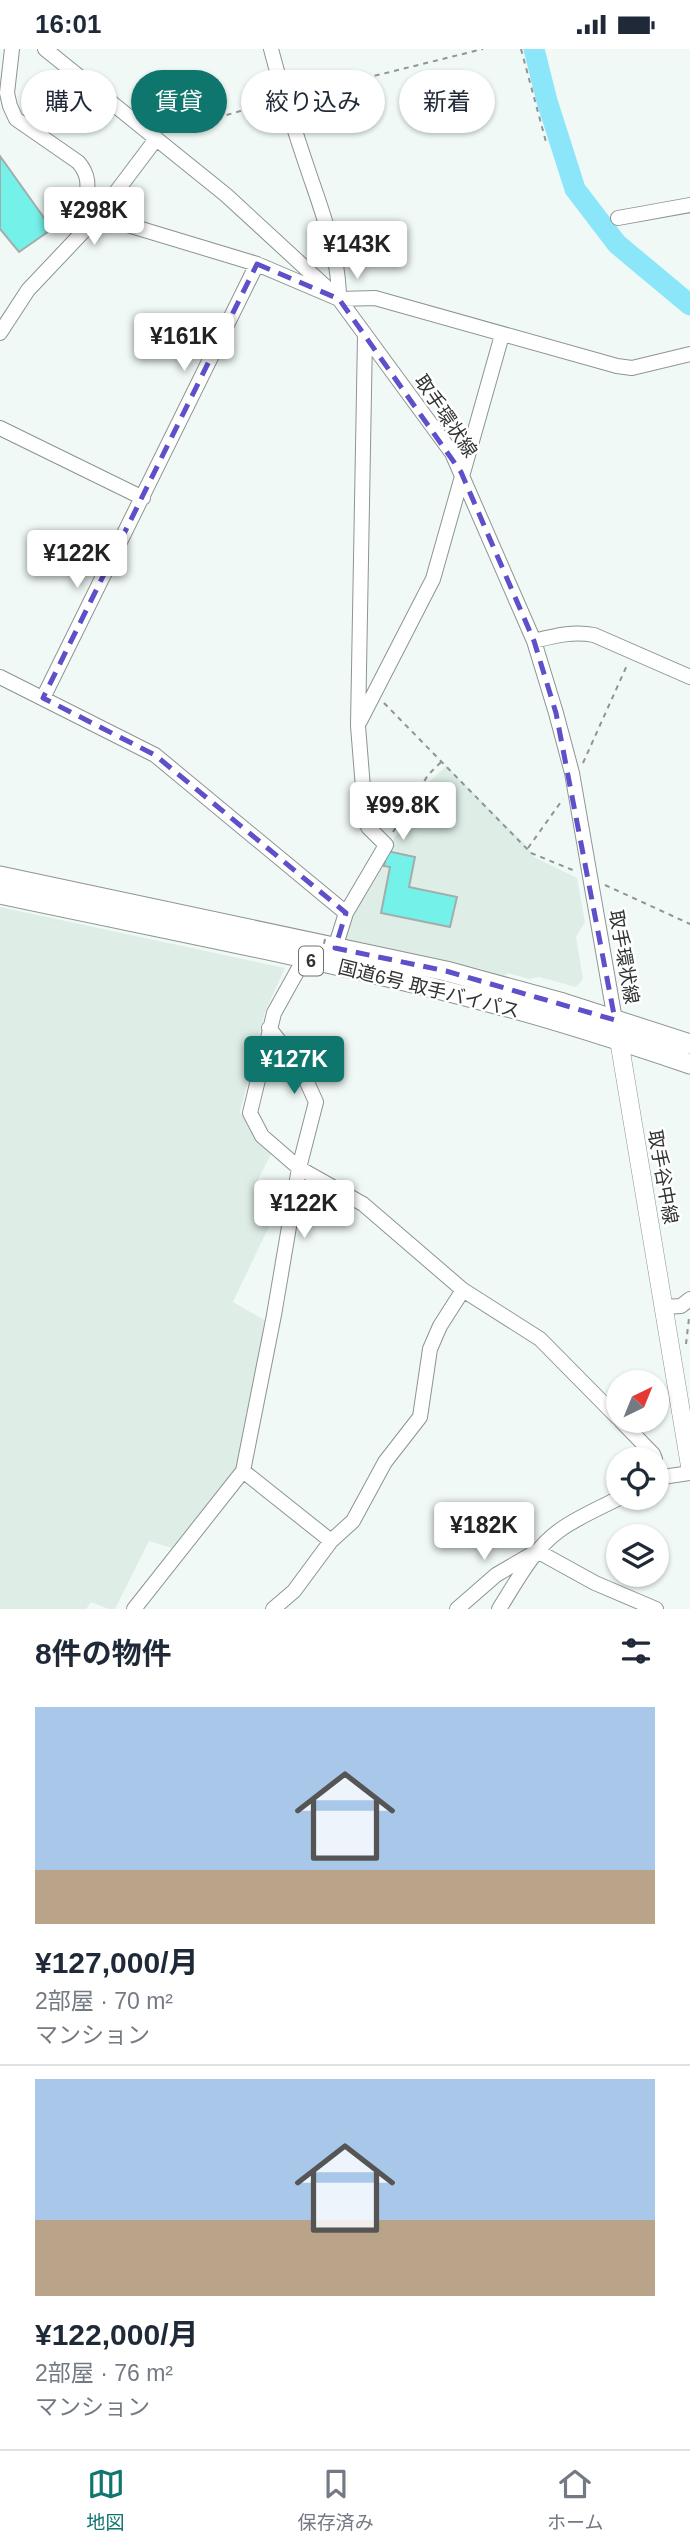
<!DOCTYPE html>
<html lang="ja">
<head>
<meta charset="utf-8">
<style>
  body { margin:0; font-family:Helvetica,"Noto Sans JP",sans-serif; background:#f6f6f7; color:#1f2937; height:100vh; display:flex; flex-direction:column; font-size:26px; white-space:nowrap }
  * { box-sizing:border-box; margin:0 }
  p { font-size:23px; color:#747a83 }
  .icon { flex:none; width:38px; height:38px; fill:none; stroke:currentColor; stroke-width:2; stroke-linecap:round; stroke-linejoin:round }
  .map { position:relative; height:1560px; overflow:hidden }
  .sheet { display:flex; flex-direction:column; background:#fff; flex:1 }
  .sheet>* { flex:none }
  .banner { position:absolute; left:21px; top:21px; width:649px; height:63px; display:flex; gap:14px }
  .needle { width:46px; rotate:43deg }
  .tools { position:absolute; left:606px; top:1321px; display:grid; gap:14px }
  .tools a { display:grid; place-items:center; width:63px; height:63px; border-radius:50%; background:#fff; box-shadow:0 2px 5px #0004; font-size:35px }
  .price { position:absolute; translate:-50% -60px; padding:0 16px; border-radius:7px; background:#fff; color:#222; font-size:23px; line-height:46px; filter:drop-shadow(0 2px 4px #0008) }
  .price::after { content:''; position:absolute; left:50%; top:42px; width:21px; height:16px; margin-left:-10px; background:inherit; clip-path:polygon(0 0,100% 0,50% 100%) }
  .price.current { background:#0f766e; color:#fff }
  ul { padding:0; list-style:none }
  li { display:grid; align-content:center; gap:14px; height:371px; padding:0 35px }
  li+li { border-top:2px solid #e0e1e3 }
  li span { display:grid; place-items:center; height:217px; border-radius:0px; color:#555 }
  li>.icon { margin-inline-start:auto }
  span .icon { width:126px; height:126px; fill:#fffc; stroke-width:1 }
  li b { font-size:30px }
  h2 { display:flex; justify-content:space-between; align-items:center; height:84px; padding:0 35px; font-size:30px }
  .chip { padding:0 24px; border-radius:32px; background:#fff; box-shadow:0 2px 5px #0004; font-size:24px; line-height:63px }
  .chip.current { background:#0f766e; color:#fff }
  .status { display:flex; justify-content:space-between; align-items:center; height:49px; padding:0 35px; background:#fff; direction:ltr }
  .status svg { height:19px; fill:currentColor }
  .tab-bar { display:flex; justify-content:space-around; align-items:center; height:98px; border-top:2px solid #e0e1e3; background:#fff; font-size:19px; color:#747a83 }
  .tab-bar a { display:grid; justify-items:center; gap:4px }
  .tab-bar .current { color:#0f766e }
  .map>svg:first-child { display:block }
  .built { fill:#deeee7 }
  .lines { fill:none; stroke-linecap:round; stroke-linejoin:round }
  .river { stroke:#8ce6f9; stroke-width:21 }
  .building { fill:#74f1e9; stroke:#a3adac; stroke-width:2 }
  .minor-casing { stroke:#8d9592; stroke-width:16 }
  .major-casing { stroke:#8d9592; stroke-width:19 }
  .highway-casing { stroke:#8d9592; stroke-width:21 }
  .path { stroke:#8f9592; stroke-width:2; stroke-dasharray:5 5; stroke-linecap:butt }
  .minor { stroke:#fff; stroke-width:14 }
  .major { stroke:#fff; stroke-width:18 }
  .highway { stroke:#fff; stroke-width:19 }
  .path-bridge { stroke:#8f9592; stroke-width:2; stroke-dasharray:5 5; stroke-linecap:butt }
  .marked { fill:none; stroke:#5d50c9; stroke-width:5; stroke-dasharray:14 9; stroke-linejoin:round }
  .labels { text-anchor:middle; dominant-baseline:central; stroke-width:5; stroke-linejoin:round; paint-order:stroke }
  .shield { fill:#fff; stroke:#6f7170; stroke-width:2 }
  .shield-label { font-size:18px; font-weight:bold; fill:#313433 }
  .street-label { font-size:19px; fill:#313433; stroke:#fff }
</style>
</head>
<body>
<div class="status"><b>16:01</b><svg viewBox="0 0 49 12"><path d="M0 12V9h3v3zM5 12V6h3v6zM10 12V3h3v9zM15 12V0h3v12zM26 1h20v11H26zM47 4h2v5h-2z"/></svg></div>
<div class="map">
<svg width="690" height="1560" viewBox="0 0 690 1560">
  <rect width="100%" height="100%" fill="#f0f9f5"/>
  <path class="built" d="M446 717 525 795 534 808 577 829 585 873 576 888 583 930 576 938 539 928 529 930 508 924 504 927 481 920 343 889 352 859 427 735Z
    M0 858 285 919 265 963 240 1063 271 1105 256 1135 282 1150 233 1253 266 1272 238 1416 197 1471 172 1499 149 1492 115 1560H109L91 1553 86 1560H0Z"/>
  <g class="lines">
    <path class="river" d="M534 0 547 52 575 140 617 195 690 256"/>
  </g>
  <path class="building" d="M0 107 52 180 19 203 0 180Z
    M387 802 415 808 409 838 457 848 450 878 381 864 390 818 384 817Z"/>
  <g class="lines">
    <g class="minor-casing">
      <path id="minor" d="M12 0 7 44 10 57 16 70 78 113C90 126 88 138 86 156L98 167 257 215 339 250 375 249 617 317 632 319 690 305
        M45 0 226 146 339 250 452 404 534 592 556 664 572 724 615 971
        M271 0C282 42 295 83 309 124 323 165 339 207 339 250
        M618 169 690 156
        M0 284 28 241 98 167 156 90
        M0 379 143 449
        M534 592C554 587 572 582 594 586L690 628
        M0 628 155 706 346 864
        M43 649 257 215
        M360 672 433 530 502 286
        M335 899 346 864 386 796 368 778V759L363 739 358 677 365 287
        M269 979 301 1020 316 1053 299 1119 262 1087 250 1064 274 964 304 910 307 901
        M663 1258 681 1257 690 1250
        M621 1372 653 1405 655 1410
        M243 1422 331 1492 353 1472 385 1413 420 1368 430 1300 440 1277 463 1241
        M656 1429 690 1424
        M134 1560 243 1422 274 1266 299 1119 363 1155 463 1241 540 1290 618 1369
        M273 1560 294 1542 331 1492
        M457 1560 496 1526 537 1502 595 1534 656 1560
        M499 1560C517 1532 533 1500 560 1481 578 1468 600 1459 619 1449"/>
    </g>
    <g class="major-casing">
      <path id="major" d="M617 979 690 1417"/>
    </g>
    <g class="highway-casing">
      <path id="highway" d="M0 827 446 922 563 954 690 995
        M0 845C164 880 330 911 492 954 559 971 625 993 690 1015"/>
    </g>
    <path class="path" d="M521 0 546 93
      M297 46 483 0
      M169 83 271 53
      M384 654 531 804 575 822
      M583 714 628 614
      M393 783 428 726 441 713
      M528 799 563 750
      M605 836 690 875
      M686 1295 689 1269"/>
    <use href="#minor" class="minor"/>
    <use href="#major" class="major"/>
    <use href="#highway" class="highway"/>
    <path class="path-bridge" d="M317 924 326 886"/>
  </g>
  <path class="marked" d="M257 215 339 250 461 423 534 592 556 664 615 971 446 922 335 899 346 864 155 706 43 649Z"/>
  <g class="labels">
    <rect class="shield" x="299" y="897.5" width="24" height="29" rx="5"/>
    <g class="shield-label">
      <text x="311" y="912">6</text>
    </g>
    <g class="street-label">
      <text transform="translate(446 367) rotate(56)">取手環状線</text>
      <text transform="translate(624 908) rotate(80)">取手環状線</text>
      <text transform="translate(429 940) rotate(14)">国道6号 取手バイパス</text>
      <text transform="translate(663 1128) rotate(80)">取手谷中線</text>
    </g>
  </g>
</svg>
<div class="tools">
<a><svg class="needle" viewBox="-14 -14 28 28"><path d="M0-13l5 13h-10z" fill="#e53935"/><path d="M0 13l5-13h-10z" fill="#747a83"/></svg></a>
<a><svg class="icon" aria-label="locate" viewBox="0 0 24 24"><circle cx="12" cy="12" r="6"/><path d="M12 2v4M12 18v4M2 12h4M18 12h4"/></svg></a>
<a><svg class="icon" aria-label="layers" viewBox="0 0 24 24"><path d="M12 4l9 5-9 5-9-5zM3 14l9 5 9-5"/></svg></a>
</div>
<b class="price" style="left:94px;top:198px">¥298K</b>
<b class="price" style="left:357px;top:232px">¥143K</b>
<b class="price" style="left:184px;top:324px">¥161K</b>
<b class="price" style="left:77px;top:541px">¥122K</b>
<b class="price" style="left:403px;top:793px">¥99.8K</b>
<b class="price current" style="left:294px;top:1047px">¥127K</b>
<b class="price" style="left:304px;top:1191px">¥122K</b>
<b class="price" style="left:484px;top:1513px">¥182K</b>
<div class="banner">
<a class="chip">購入</a>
<a class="chip current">賃貸</a>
<a class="chip">絞り込み</a>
<a class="chip">新着</a>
</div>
</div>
<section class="sheet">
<h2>8件の物件<svg class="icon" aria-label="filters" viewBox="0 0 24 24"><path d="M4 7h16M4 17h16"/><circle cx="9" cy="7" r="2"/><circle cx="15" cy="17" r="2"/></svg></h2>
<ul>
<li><span style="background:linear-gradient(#a9c7e8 75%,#b9a48a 0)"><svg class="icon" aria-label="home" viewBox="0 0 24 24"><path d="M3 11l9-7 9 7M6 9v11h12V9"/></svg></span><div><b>¥127,000/月</b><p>2部屋 · 70 m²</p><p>マンション</p></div></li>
<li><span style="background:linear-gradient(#a9c7e8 65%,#b9a48a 0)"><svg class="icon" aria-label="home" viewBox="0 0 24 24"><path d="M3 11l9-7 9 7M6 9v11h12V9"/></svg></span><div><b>¥122,000/月</b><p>2部屋 · 76 m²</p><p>マンション</p></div></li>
</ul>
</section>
<nav class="tab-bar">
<a class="current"><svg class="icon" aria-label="map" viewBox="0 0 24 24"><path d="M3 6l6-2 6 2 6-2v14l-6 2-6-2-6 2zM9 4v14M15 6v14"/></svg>地図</a>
<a><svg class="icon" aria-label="saved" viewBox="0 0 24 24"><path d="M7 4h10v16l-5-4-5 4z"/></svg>保存済み</a>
<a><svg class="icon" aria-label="home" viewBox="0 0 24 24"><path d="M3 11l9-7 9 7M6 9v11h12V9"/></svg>ホーム</a>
</nav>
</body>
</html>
